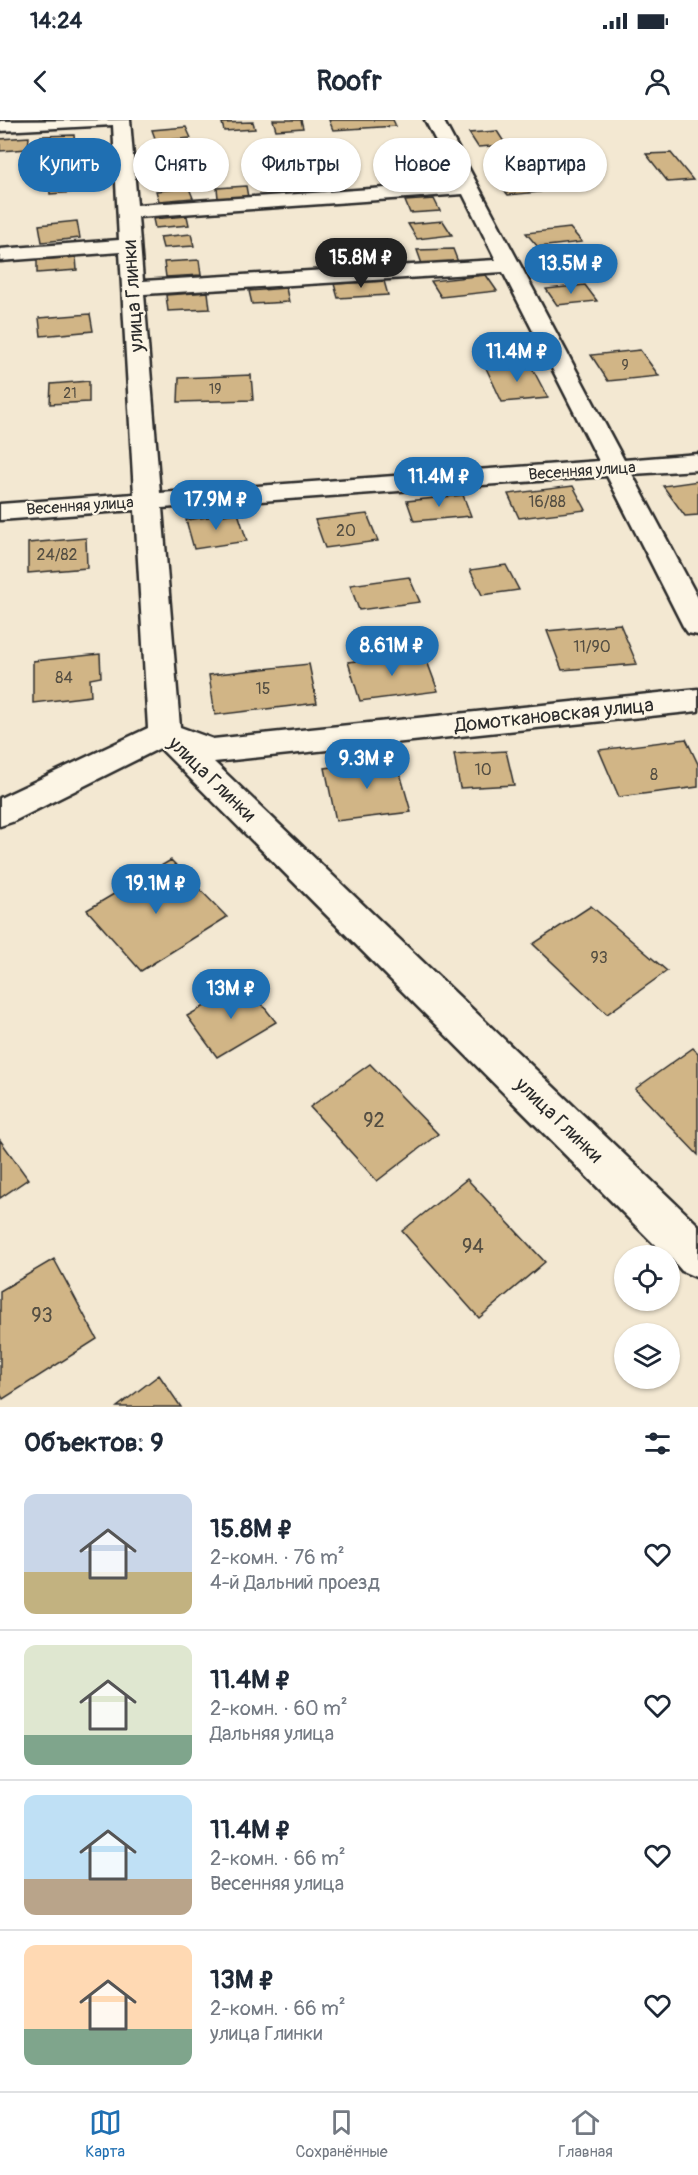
<!DOCTYPE html>
<html lang="ru">
<head>
<meta charset="utf-8">
<style>
  body { margin:0; font-family:Pangolin,sans-serif; background:#f6f6f7; color:#1f2937; height:100vh; display:flex; flex-direction:column; font-size:22px; white-space:nowrap }
  * { box-sizing:border-box; margin:0 }
  p { font-size:20px; color:#747a83 }
  .icon { flex:none; width:33px; height:33px; fill:none; stroke:currentColor; stroke-width:2; stroke-linecap:round; stroke-linejoin:round }
  .map { position:relative; height:1287px; overflow:hidden }
  .side { display:flex; flex-direction:column; background:#fff; flex:1 }
  .side>* { flex:none }
  .guide { position:absolute; left:18px; top:18px; width:663px; height:54px; display:flex; gap:12px }
  .controls { position:absolute; left:614px; top:1125px; display:grid; gap:12px }
  .controls a { display:grid; place-items:center; width:66px; height:66px; border-radius:50%; background:#fff; box-shadow:0 2px 4px #0004; font-size:30px }
  .price { position:absolute; translate:-50% -51px; padding:0 14px; border-radius:21px; background:#1f6fb2; color:#fff; font-size:20px; line-height:39px; filter:drop-shadow(0 2px 3px #0008) }
  .price::after { content:''; position:absolute; left:50%; top:36px; width:18px; height:14px; margin-left:-9px; background:inherit; clip-path:polygon(0 0,100% 0,50% 100%) }
  .price.selected { background:#222; color:#fff }
  ul { padding:0; list-style:none }
  li { display:flex; align-items:center; gap:18px; height:150px; padding:0 24px }
  li+li { border-top:2px solid #e0e1e3 }
  li span { display:grid; place-items:center; flex:none; width:168px; height:120px; border-radius:12px; color:#555 }
  li>.icon { margin-inline-start:auto }
  span .icon { width:72px; height:72px; fill:#fffc; stroke-width:1 }
  li b { font-size:26px }
  h2 { display:flex; justify-content:space-between; align-items:center; height:72px; padding:0 24px; font-size:26px }
  .pill { padding:0 21px; border-radius:27px; background:#fff; box-shadow:0 2px 4px #0004; font-size:21px; line-height:54px }
  .pill.selected { background:#1f6fb2; color:#fff }
  .status { display:flex; justify-content:space-between; align-items:center; height:42px; padding:0 30px; background:#fff; direction:ltr }
  .status svg { height:16px; fill:currentColor }
  header { display:flex; justify-content:space-between; align-items:center; height:78px; padding:0 24px; background:#fff; font-size:27px; font-weight:700 }
  .tab-bar { display:flex; justify-content:space-around; align-items:center; height:84px; border-top:2px solid #e0e1e3; background:#fff; font-size:16px; color:#747a83 }
  .tab-bar a { display:grid; justify-items:center; gap:3px }
  .tab-bar .selected { color:#1f6fb2 }
  .map>svg:first-child { display:block }
  .building { fill:#d1b586; stroke:#2b2b2b; stroke-width:1.5 }
  .lines { fill:none; stroke-linecap:round; stroke-linejoin:round }
  .street-casing { stroke:#2b2b2b; stroke-width:5 }
  .street { fill:#fcf5e5; fill-rule:evenodd }
  .labels { text-anchor:middle; dominant-baseline:central; stroke-width:4.5; stroke-linejoin:round; paint-order:stroke }
  .far-number-label { font-size:14px; fill:#544e42 }
  .far-street-label { font-size:16px; fill:#2b2b2b; stroke:#fcf5e5 }
  .number-label { font-size:16px; fill:#544e42 }
  .street-label { font-size:20px; fill:#2b2b2b; stroke:#fcf5e5 }
  .near-number-label { font-size:20px; fill:#544e42 }
</style>
</head>
<body>
<div class="status"><b>14:24</b><svg viewBox="0 0 49 12"><path d="M0 12V9h3v3zM5 12V6h3v6zM10 12V3h3v9zM15 12V0h3v12zM26 1h20v11H26zM47 4h2v5h-2z"/></svg></div>
<header><svg class="icon" aria-label="back" viewBox="0 0 24 24"><path d="M15 5l-7 7 7 7"/></svg>Roofr<svg class="icon" aria-label="person" viewBox="0 0 24 24"><circle cx="12" cy="8" r="4"/><path d="M4 21q1-7 8-7t8 7"/></svg></header>
<div class="map">
<svg width="698" height="1287" viewBox="0 0 698 1287">
  <rect width="100%" height="100%" fill="#f3e8d2"/>
  <filter id="ink" filterUnits="userSpaceOnUse"><feTurbulence type="fractalNoise" baseFrequency=".0167" numOctaves="2"/><feDisplacementMap in="SourceGraphic" scale="12" xChannelSelector="R" yChannelSelector="G"/><feConvolveMatrix kernelMatrix="1 2 1 2 8 2 1 2 1" color-interpolation-filters="sRGB"/></filter>
  <g filter="url(#ink)">
    <path class="building" d="M273 0H301L303 8 276 10Z
      M329 0H393L396 6 333 10Z
      M253 2 255 9 224 11 222 3Z
      M186 7 191 18 156 21 152 10Z
      M497 11 506 25 478 27 469 13Z
      M74 15 75 26 41 28V16Z
      M29 17 28 29 0 31V19Z
      M671 33 693 60 668 62 646 34Z
      M73 40V50L34 53V42Z
      M410 55 417 65 385 67 379 58Z
      M528 57 540 72 508 75 496 60Z
      M88 59 89 71 50 74 49 61Z
      M339 60 345 72 314 75 309 62Z
      M246 66 248 77 218 78 217 68Z
      M189 68 193 78 159 81 156 71Z
      M434 79 440 91 410 93 405 81Z
      M187 96 189 105 155 108 153 99Z
      M77 101 80 118 42 122 39 105Z
      M443 101 452 115 417 119 408 104Z
      M570 108 582 122 538 127 526 113Z
      M191 114 194 126 163 128 160 117Z
      M453 129 458 142 422 144 417 130Z
      M76 137 77 150 37 153V140Z
      M199 140 201 155 166 157 164 142Z
      M486 155 497 171 441 177 431 161Z
      M384 161 388 175 338 178 334 164Z
      M585 165 597 181 557 185 546 169Z
      M286 168 289 182 252 184 249 171Z
      M208 172 210 189 168 191 166 175Z
      M90 194 93 211 41 216 39 198Z
      M640 230 659 256 608 261 591 235Z
      M530 244 548 278 502 282 486 248Z
      M251 255 253 280 178 282 179 258Z
      M89 261V282L50 284 51 264Z
      M698 361V395L685 396 663 366Z
      M573 366 586 390 519 398 508 374Z
      M463 375 471 396 414 401 407 381Z
      M238 393 247 421 194 429 186 400Z
      M367 394 378 421 325 428 315 400Z
      M86 418 87 448 28 453V423Z
      M506 445 519 470 482 475 470 450Z
      M409 457 420 482 359 490 350 465Z
      M620 504 637 544 562 550 547 511Z
      M424 533 438 571 360 581 348 542Z
      M100 534 101 557 90 559 91 576 33 583V541Z
      M309 544 317 583 215 595 209 555Z
      M686 619 698 644V667L619 677 599 630Z
      M506 631 514 665 460 668 454 634Z
      M396 639 411 692 336 701 325 648Z
      M171 740 227 797 141 851 87 790Z
      M591 786 667 851 607 894 533 824Z
      M245 863 276 902 217 937 187 896Z
      M693 928 698 933V1035L635 969Z
      M370 944 438 1014 377 1061 310 987Z
      M0 1020 28 1059 0 1078Z
      M467 1059 545 1142 479 1198 402 1111Z
      M54 1139 97 1219 3 1279 0 1273V1171Z
      M159 1255 181 1287H117Z"/>
    <g class="lines">
      <g class="street-casing">
        <path id="street" d="M130 0 137 85 458 63 425 0H443L624 340 698 334V350L632 354 698 478V515L688 513 683 506 607 356 162 388 180 607 213 619 698 569V591L214 642 698 1105V1158L682 1151 669 1136H666L160 628 12 702 0 706V678L148 608 135 390 0 400V384L134 374 120 132 0 141V129L119 120 113 5 0 11V1ZM463 74 496 140 143 161 138 97ZM503 152 599 341 160 373 144 174Z"/>
      </g>
      <use href="#street" class="street"/>
    </g>
  </g>
  <g class="labels">
    <g class="far-number-label">
      <text x="625" y="245">9</text>
      <text x="215" y="269">19</text>
      <text x="70" y="273">21</text>
    </g>
    <g class="far-street-label">
      <text transform="translate(582 351) rotate(-4)">Весенняя улица</text>
      <text transform="translate(80 386) rotate(-4)">Весенняя улица</text>
    </g>
    <g class="number-label">
      <text x="547" y="382">16/88</text>
      <text x="346" y="411">20</text>
      <text x="57" y="435">24/82</text>
      <text x="592" y="527">11/90</text>
      <text x="64" y="558">84</text>
      <text x="263" y="569">15</text>
      <text x="483" y="650">10</text>
      <text x="654" y="655">8</text>
      <text x="599" y="838">93</text>
    </g>
    <g class="street-label">
      <text transform="translate(133 176) rotate(-94)">улица Глинки</text>
      <text transform="translate(554 595) rotate(-6)">Домоткановская улица</text>
      <text transform="translate(212 659) rotate(44)">улица Глинки</text>
      <text transform="translate(559 1000) rotate(44)">улица Глинки</text>
    </g>
    <g class="near-number-label">
      <text x="374" y="1000">92</text>
      <text x="473" y="1126">94</text>
      <text x="42" y="1195">93</text>
    </g>
  </g>
</svg>
<div class="controls">
<a><svg class="icon" aria-label="locate" viewBox="0 0 24 24"><circle cx="12" cy="12" r="6"/><path d="M12 2v4M12 18v4M2 12h4M18 12h4"/></svg></a>
<a><svg class="icon" aria-label="layers" viewBox="0 0 24 24"><path d="M12 4l9 5-9 5-9-5zM3 14l9 5 9-5"/></svg></a>
</div>
<b class="price selected" style="left:361px;top:169px">15.8M ₽</b>
<b class="price" style="left:571px;top:175px">13.5M ₽</b>
<b class="price" style="left:517px;top:263px">11.4M ₽</b>
<b class="price" style="left:439px;top:388px">11.4M ₽</b>
<b class="price" style="left:216px;top:411px">17.9M ₽</b>
<b class="price" style="left:392px;top:557px">8.61M ₽</b>
<b class="price" style="left:367px;top:670px">9.3M ₽</b>
<b class="price" style="left:156px;top:795px">19.1M ₽</b>
<b class="price" style="left:231px;top:900px">13M ₽</b>
<div class="guide">
<a class="pill selected">Купить</a>
<a class="pill">Снять</a>
<a class="pill">Фильтры</a>
<a class="pill">Новое</a>
<a class="pill">Квартира</a>
</div>
</div>
<section class="side">
<h2>Объектов: 9<svg class="icon" aria-label="filters" viewBox="0 0 24 24"><path d="M4 7h16M4 17h16"/><circle cx="9" cy="7" r="2"/><circle cx="15" cy="17" r="2"/></svg></h2>
<ul>
<li><span style="background:linear-gradient(#c9d6e8 65%,#c2b280 0)"><svg class="icon" aria-label="home" viewBox="0 0 24 24"><path d="M3 11l9-7 9 7M6 9v11h12V9"/></svg></span><div><b>15.8M ₽</b><p>2-комн. · 76 m²</p><p>4-й Дальний проезд</p></div><svg class="icon" aria-label="heart" viewBox="0 0 24 24"><path d="M12 20l-8-8c-3-5 5-10 8-4 3-6 11-1 8 4z"/></svg></li>
<li><span style="background:linear-gradient(#dfe7d0 75%,#7fa58c 0)"><svg class="icon" aria-label="home" viewBox="0 0 24 24"><path d="M3 11l9-7 9 7M6 9v11h12V9"/></svg></span><div><b>11.4M ₽</b><p>2-комн. · 60 m²</p><p>Дальняя улица</p></div><svg class="icon" aria-label="heart" viewBox="0 0 24 24"><path d="M12 20l-8-8c-3-5 5-10 8-4 3-6 11-1 8 4z"/></svg></li>
<li><span style="background:linear-gradient(#bfe0f5 70%,#b9a48a 0)"><svg class="icon" aria-label="home" viewBox="0 0 24 24"><path d="M3 11l9-7 9 7M6 9v11h12V9"/></svg></span><div><b>11.4M ₽</b><p>2-комн. · 66 m²</p><p>Весенняя улица</p></div><svg class="icon" aria-label="heart" viewBox="0 0 24 24"><path d="M12 20l-8-8c-3-5 5-10 8-4 3-6 11-1 8 4z"/></svg></li>
<li><span style="background:linear-gradient(#ffd9b3 70%,#7fa58c 0)"><svg class="icon" aria-label="home" viewBox="0 0 24 24"><path d="M3 11l9-7 9 7M6 9v11h12V9"/></svg></span><div><b>13M ₽</b><p>2-комн. · 66 m²</p><p>улица Глинки</p></div><svg class="icon" aria-label="heart" viewBox="0 0 24 24"><path d="M12 20l-8-8c-3-5 5-10 8-4 3-6 11-1 8 4z"/></svg></li>
</ul>
</section>
<nav class="tab-bar">
<a class="selected"><svg class="icon" aria-label="map" viewBox="0 0 24 24"><path d="M3 6l6-2 6 2 6-2v14l-6 2-6-2-6 2zM9 4v14M15 6v14"/></svg>Карта</a>
<a><svg class="icon" aria-label="saved" viewBox="0 0 24 24"><path d="M7 4h10v16l-5-4-5 4z"/></svg>Сохранённые</a>
<a><svg class="icon" aria-label="home" viewBox="0 0 24 24"><path d="M3 11l9-7 9 7M6 9v11h12V9"/></svg>Главная</a>
</nav>
</body>
</html>
